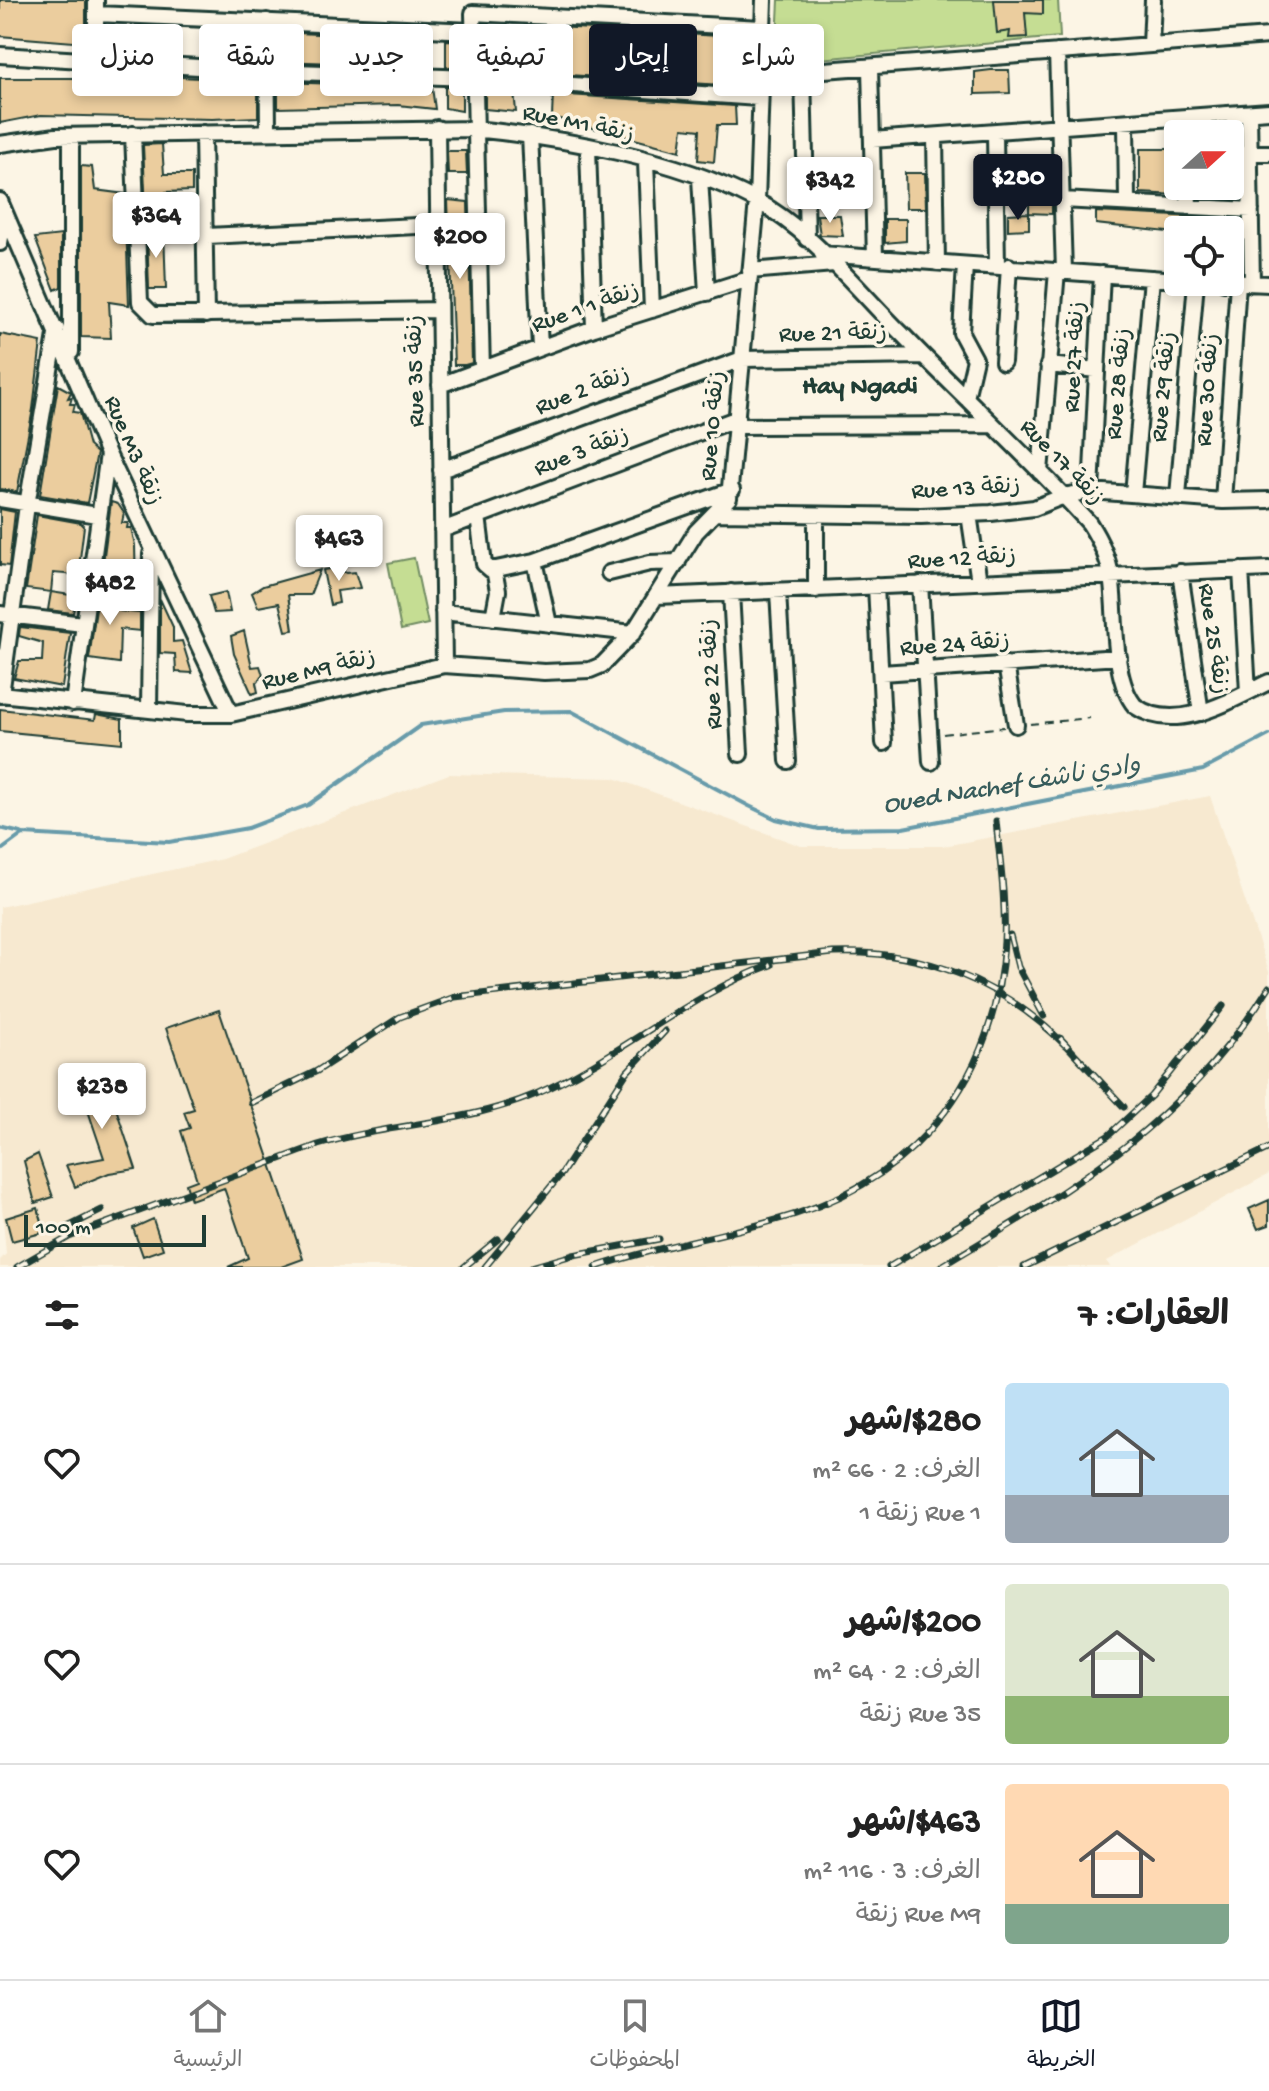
<!DOCTYPE html>
<html lang="ar">
<head>
<meta charset="utf-8">
<style>
  body { margin:0; font-family:"Gochi Hand","Playpen Sans Arabic",sans-serif; background:#f6f6f6; color:#222; direction:rtl; height:100vh; display:flex; flex-direction:column; font-size:30px; white-space:nowrap }
  * { box-sizing:border-box; margin:0 }
  p { font-size:26px; color:#767676 }
  .icon { flex:none; width:44px; height:44px; fill:none; stroke:currentColor; stroke-width:2; stroke-linecap:round; stroke-linejoin:round }
  .map { position:relative; height:1267px; overflow:hidden; direction:ltr }
  .side { display:flex; flex-direction:column; background:#fff; flex:1 }
  .side>* { flex:none }
  .hud { position:absolute; left:24px; top:24px; width:800px; height:72px; direction:rtl; display:flex; gap:16px }
  .needle { width:52px; rotate:69deg }
  .tools { position:absolute; left:1164px; top:120px; display:grid; gap:16px }
  .tools a { display:grid; place-items:center; width:80px; height:80px; border-radius:8px; background:#fff; box-shadow:0 4px 12px #0003; font-size:40px }
  .scale { position:absolute; left:24px; bottom:20px; width:182px; box-sizing:border-box; padding-left:8px; border:4px solid #1f3d34; border-top:0; font-size:22px; line-height:28px; white-space:nowrap; color:#1f3d34; -webkit-text-stroke:6px #fcf5e5; paint-order:stroke }
  .price { position:absolute; translate:-50% -68px; padding:0 18px; border-radius:8px; background:#fff; color:#222; font-size:26px; line-height:52px; filter:drop-shadow(0 2px 4px #0008) }
  .price::after { content:''; position:absolute; left:50%; top:48px; width:24px; height:18px; margin-left:-12px; background:inherit; clip-path:polygon(0 0,100% 0,50% 100%) }
  .price.on { background:#111827; color:#fff }
  ul { padding:0; list-style:none }
  li { display:flex; align-items:center; gap:24px; height:200px; padding:0 40px }
  li+li { border-top:2px solid #e0e0e0 }
  li span { display:grid; place-items:center; flex:none; width:224px; height:160px; border-radius:8px; color:#555 }
  li>.icon { margin-inline-start:auto }
  span .icon { width:96px; height:96px; fill:#fffc; stroke-width:1 }
  li b { font-size:34px }
  h2 { display:flex; justify-content:space-between; align-items:center; height:96px; padding:0 40px; font-size:34px }
  .chip { padding:0 28px; border-radius:8px; background:#fff; box-shadow:0 4px 12px #0003; font-size:28px; line-height:72px }
  .chip.on { background:#111827; color:#fff }
  .menu { display:flex; justify-content:space-around; align-items:center; height:112px; border-top:2px solid #e0e0e0; background:#fff; font-size:22px; color:#767676 }
  .menu a { display:grid; justify-items:center; gap:4px }
  .menu .on { color:#111827 }
  .map>svg:first-child { display:block }
  .built { fill:#f7e9d0 }
  .green { fill:#c5dd93; stroke:#728d64; stroke-width:2 }
  .lines { fill:none; stroke-linecap:round; stroke-linejoin:round }
  .stream { stroke:#679baa; stroke-width:4 }
  .building { fill:#ebcd9e; stroke:#1f3d34; stroke-width:2 }
  .minor-casing { stroke:#1f3d34; stroke-width:20 }
  .path { stroke:#1f3d34; stroke-width:2; stroke-dasharray:8 6; stroke-linecap:butt }
  .minor { stroke:#fcf5e5; stroke-width:14 }
  .rail-casing { stroke:#1f3d34; stroke-width:7 }
  .rail { stroke:#fcf5e5; stroke-width:4; stroke-dasharray:12; stroke-linecap:butt }
  .labels { text-anchor:middle; dominant-baseline:central; stroke-width:7; stroke-linejoin:round; paint-order:stroke }
  .street-label { font-size:24px; fill:#1f3d34; stroke:#fcf5e5 }
  .neighbourhood-label { font-size:26px; font-weight:bold; fill:#1f3d34; stroke:#fcf5e5 }
  .water-label { font-size:26px; font-style:italic; fill:#375c5b; stroke:#fcf5e5 }
</style>
</head>
<body>
<div class="map">
<svg width="1269" height="1267" viewBox="0 0 1269 1267">
  <rect width="100%" height="100%" fill="#fcf5e5"/>
  <filter id="ink" filterUnits="userSpaceOnUse"><feTurbulence type="fractalNoise" baseFrequency=".0125" numOctaves="2"/><feDisplacementMap in="SourceGraphic" scale="16" xChannelSelector="R" yChannelSelector="G"/><feConvolveMatrix kernelMatrix="1 2 1 2 8 2 1 2 1" color-interpolation-filters="sRGB"/></filter>
  <g filter="url(#ink)">
    <path class="built" d="M449 774 614 778 801 846H944L1210 796 1269 972V1174L1107 1261 1110 1267H0V1260L6 1254 0 1184V907L222 859Z"/>
    <path class="green" d="M779 0H1058L1060 37 776 63Z
      M414 558 428 624 401 630 388 563Z"/>
    <g class="lines">
      <path class="stream" d="M0 828 21 833
        M0 851 23 834 169 842 248 828 308 805 421 725 504 712 571 711 749 806 776 819 819 829 903 828 1203 770 1269 735"/>
    </g>
    <path class="building" d="M0 0H86V43L0 36Z
      M994 0H1043V14L1025 13 1027 37 1009 38 1010 31 997 33Z
      M556 27 738 37 737 86 553 74Z
      M277 32 338 35 339 49 360 52 359 36 428 39V66L277 61Z
      M446 40 463 41V68L446 67Z
      M991 70H1009L1010 93 975 94V72Z
      M122 74 258 81V117L212 119 41 115 0 123V78H90V85L122 86Z
      M278 82 432 87 435 109 398 105 278 108Z
      M445 87 462 88V111L445 108Z
      M485 89 514 91 516 112 485 109Z
      M553 94 735 106 736 125H717L714 162 698 160 700 130 683 128 680 151 623 136 552 117Z
      M1238 140 1240 197 1199 195V186H1230V141Z
      M162 144 164 174H192V191L166 192 164 213 146 212 143 145Z
      M1140 149H1178V195L1140 193Z
      M447 151H466L467 174H448Z
      M81 166 92 167 95 190 125 194 129 305 109 302 111 338 81 337Z
      M1009 168H1030L1029 183 1009 184Z
      M905 173H925L926 208H906Z
      M1029 196 1052 197V214L1029 213Z
      M448 200 468 202 472 363 465 365H454Z
      M1096 212 1236 219 1241 220V236L1230 235V230H1177L1176 233 1096 224Z
      M1029 213V229L1008 230V214Z
      M817 215H840L843 236 820 235Z
      M885 219H906V241L885 243Z
      M147 230 164 231 166 289H149Z
      M61 235V287L55 290 35 238Z
      M0 334 41 342 33 409 17 492 0 489Z
      M58 385 71 392 68 398 72 397 70 404H75L73 412 80 413 89 446 97 453 87 503 40 495Z
      M111 502 118 504 124 513 122 523H128L127 528H131L135 545 136 589 116 590 115 567 103 563Z
      M0 509 15 512 9 566 0 565Z
      M37 515 81 523 84 526 78 575 53 573 51 592 26 589Z
      M336 568 346 573 355 572 360 588 337 591 339 603 330 605 323 570Z
      M320 570 310 595H288L293 630 286 631 279 603 258 607 252 593 263 586Z
      M99 587 116 590 120 611 140 613V631L120 629 119 663 89 659Z
      M51 592 77 596 73 613 48 610Z
      M226 592 230 612 214 613 209 596Z
      M160 599 173 627V642L182 641 192 673 176 672 175 654 160 653Z
      M20 627 70 633 62 687 14 678 19 661H42L43 643 19 636Z
      M244 631 252 667 260 666 263 675 256 683 258 692 252 694 234 654 231 636Z
      M0 709 95 720 96 714 122 719V743L0 731Z
      M219 1010 303 1259 281 1267H228L248 1258 224 1188 191 1200 186 1184 197 1180 181 1131 190 1128 184 1112 194 1109 166 1028Z
      M102 1066 136 1169 109 1173 75 1187 66 1165 104 1158 76 1075Z
      M38 1154 53 1197 35 1203 24 1161Z
      M1269 1200V1225L1258 1229 1249 1209Z
      M38 1208 45 1232 12 1241 6 1218Z
      M153 1219 163 1249 143 1256 133 1228Z"/>
    <g class="lines">
      <g class="minor-casing">
        <path id="minor" d="M96 0V59
          M97 14 472 31
          M267 21 268 131
          M1151 45 1153 0
          M1057 52 1064 271
          M0 55 265 71 473 78 758 98
          M870 68 875 258
          M803 73 807 239
          M759 75 1269 36
          M1249 113 1252 283
          M1126 123 1127 201
          M437 128 444 665
          M203 133 206 315
          M995 133 997 267
          M133 134 140 302 153 315 439 310
          M530 135 540 348
          M935 136 937 263
          M872 140 1269 111
          M0 144 56 136 474 129C563 138 675 158 755 200 813 231 856 289 902 334 964 398 1030 458 1089 523 1100 540 1108 556 1111 576 1117 611 1111 678 1135 706 1176 735 1231 700 1269 682
          M588 148 594 328
          M1250 153H1269
          M646 162 652 310
          M700 178 707 293
          M1188 186 1189 204
          M1062 200 1251 210
          M0 201 108 454 231 714
          M207 236 438 225
          M0 243 5 213
          M822 254 1178 280
          M965 265 961 333 975 359 966 398
          M750 271 834 264
          M1224 282 1269 284
          M71 352V136
          M1003 362 1009 266
          M1048 365 1097 370
          M482 370 473 13 762 28
          M440 385 594 328 749 279
          M737 426 993 425
          M441 470 742 359 923 356
          M1040 472 1057 271
          M1091 491 1102 274
          M1133 494 1152 278
          M1178 496 1196 282
          M0 499 97 515
          M1223 501 1238 283
          M716 513 921 516 991 513 1034 508 1064 496 1091 491 1223 501 1269 500
          M969 514 979 582
          M816 515V590
          M478 516 484 564 491 570 535 561 732 490
          M442 530 738 418
          M535 561 549 624
          M1241 570 1248 692
          M1180 572 1201 713
          M609 573 650 563 678 562
          M920 584 931 762
          M876 586 884 743
          M731 592 740 754
          M778 592 788 761
          M657 596 1269 569
          M443 612 633 633 696 532 729 498 757 201 764 0
          M0 614 83 624
          M493 618 498 591 494 569
          M1006 664 1016 725
          M881 673 1119 657
          M0 694 187 714H231L444 665 544 672 590 670 602 665 633 633
          M1 695 27 505 57 329
          M73 703 108 454
          M149 710 151 554"/>
      </g>
      <path class="path" d="M1030 724 1090 718
        M943 734 1004 727"/>
      <use href="#minor" class="minor"/>
      <g class="rail-casing">
        <path id="rail" d="M1010 935 1018 967 1044 1016
          M1060 1038 1124 1107
          M251 1103 317 1071 400 1017 455 997 833 953C923 949 1002 982 1065 1045
          M62 1230 102 1210
          M17 1267 69 1237 318 1145C390 1123 466 1124 536 1094 617 1059 689 994 771 965
          M464 1267 498 1239
          M485 1267 562 1173 627 1072 665 1031
          M531 1267 573 1255 659 1239
          M596 1267C661 1245 730 1235 796 1214 923 1173 996 1074 1004 942 1006 902 1000 861 996 821
          M889 1267 1108 1136 1151 1096 1223 1006
          M940 1267C1073 1188 1185 1123 1269 987
          M1024 1267 1269 1148"/>
      </g>
      <use href="#rail" class="rail"/>
    </g>
  </g>
  <g class="labels">
    <g class="street-label">
      <text transform="translate(578 125) rotate(12)">Rue M1 زنقة</text>
      <text transform="translate(586 309) rotate(-19)">Rue 1 زنقة 1</text>
      <text transform="translate(833 335) rotate(-1)">Rue 21 زنقة</text>
      <text transform="translate(1076 357) rotate(-87)">Rue 27 زنقة</text>
      <text transform="translate(417 371) rotate(-91)">Rue 35 زنقة</text>
      <text transform="translate(1120 384) rotate(-85)">Rue 28 زنقة</text>
      <text transform="translate(1165 387) rotate(-85)">Rue 29 زنقة</text>
      <text transform="translate(1209 390) rotate(-86)">Rue 30 زنقة</text>
      <text transform="translate(583 392) rotate(-21)">Rue 2 زنقة</text>
      <text transform="translate(714 426) rotate(-85)">Rue 10 زنقة</text>
      <text transform="translate(132 451) rotate(67)">Rue M3 زنقة</text>
      <text transform="translate(582 453) rotate(-21)">Rue 3 زنقة</text>
      <text transform="translate(1061 463) rotate(46)">Rue 17 زنقة</text>
      <text transform="translate(966 490) rotate(-3)">Rue 13 زنقة</text>
      <text transform="translate(962 560) rotate(-3)">Rue 12 زنقة</text>
      <text transform="translate(1212 639) rotate(82)">Rue 25 زنقة</text>
      <text transform="translate(955 646) rotate(-4)">Rue 24 زنقة</text>
      <text transform="translate(319 671) rotate(-13)">Rue M9 زنقة</text>
      <text transform="translate(713 674) rotate(-93)">Rue 22 زنقة</text>
    </g>
    <g class="neighbourhood-label">
      <text x="860" y="388">Hay Ngadi</text>
    </g>
    <g class="water-label">
      <text transform="translate(1012 787) rotate(-9)">Oued Nachef وادي ناشف</text>
    </g>
  </g>
</svg>
<div class="tools">
<a><svg class="needle" viewBox="-14 -14 28 28"><path d="M0-13l5 13h-10z" fill="#e53935"/><path d="M0 13l5-13h-10z" fill="#767676"/></svg></a>
<a><svg class="icon" aria-label="locate" viewBox="0 0 24 24"><circle cx="12" cy="12" r="6"/><path d="M12 2v4M12 18v4M2 12h4M18 12h4"/></svg></a>
</div>
<div class="scale">100 m</div>
<b class="price on" style="left:1018px;top:222px">$280</b>
<b class="price" style="left:830px;top:225px">$342</b>
<b class="price" style="left:156px;top:260px">$364</b>
<b class="price" style="left:460px;top:281px">$200</b>
<b class="price" style="left:339px;top:583px">$463</b>
<b class="price" style="left:110px;top:627px">$482</b>
<b class="price" style="left:102px;top:1131px">$238</b>
<div class="hud">
<a class="chip">شراء</a>
<a class="chip on">إيجار</a>
<a class="chip">تصفية</a>
<a class="chip">جديد</a>
<a class="chip">شقة</a>
<a class="chip">منزل</a>
</div>
</div>
<section class="side">
<h2>العقارات: 7<svg class="icon" aria-label="filters" viewBox="0 0 24 24"><path d="M4 7h16M4 17h16"/><circle cx="9" cy="7" r="2"/><circle cx="15" cy="17" r="2"/></svg></h2>
<ul>
<li><span style="background:linear-gradient(#bfe0f5 70%,#9aa5b1 0)"><svg class="icon" aria-label="home" viewBox="0 0 24 24"><path d="M3 11l9-7 9 7M6 9v11h12V9"/></svg></span><div><b>$280/شهر</b><p>الغرف: 2 · 66 m²</p><p>Rue 1 زنقة 1</p></div><svg class="icon" aria-label="heart" viewBox="0 0 24 24"><path d="M12 20l-8-8c-3-5 5-10 8-4 3-6 11-1 8 4z"/></svg></li>
<li><span style="background:linear-gradient(#dfe7d0 70%,#8fb573 0)"><svg class="icon" aria-label="home" viewBox="0 0 24 24"><path d="M3 11l9-7 9 7M6 9v11h12V9"/></svg></span><div><b>$200/شهر</b><p>الغرف: 2 · 64 m²</p><p>Rue 35 زنقة</p></div><svg class="icon" aria-label="heart" viewBox="0 0 24 24"><path d="M12 20l-8-8c-3-5 5-10 8-4 3-6 11-1 8 4z"/></svg></li>
<li><span style="background:linear-gradient(#ffd9b3 75%,#7fa58c 0)"><svg class="icon" aria-label="home" viewBox="0 0 24 24"><path d="M3 11l9-7 9 7M6 9v11h12V9"/></svg></span><div><b>$463/شهر</b><p>الغرف: 3 · 116 m²</p><p>Rue M9 زنقة</p></div><svg class="icon" aria-label="heart" viewBox="0 0 24 24"><path d="M12 20l-8-8c-3-5 5-10 8-4 3-6 11-1 8 4z"/></svg></li>
</ul>
</section>
<nav class="menu">
<a class="on"><svg class="icon" aria-label="map" viewBox="0 0 24 24"><path d="M3 6l6-2 6 2 6-2v14l-6 2-6-2-6 2zM9 4v14M15 6v14"/></svg>الخريطة</a>
<a><svg class="icon" aria-label="saved" viewBox="0 0 24 24"><path d="M7 4h10v16l-5-4-5 4z"/></svg>المحفوظات</a>
<a><svg class="icon" aria-label="home" viewBox="0 0 24 24"><path d="M3 11l9-7 9 7M6 9v11h12V9"/></svg>الرئيسية</a>
</nav>
</body>
</html>
